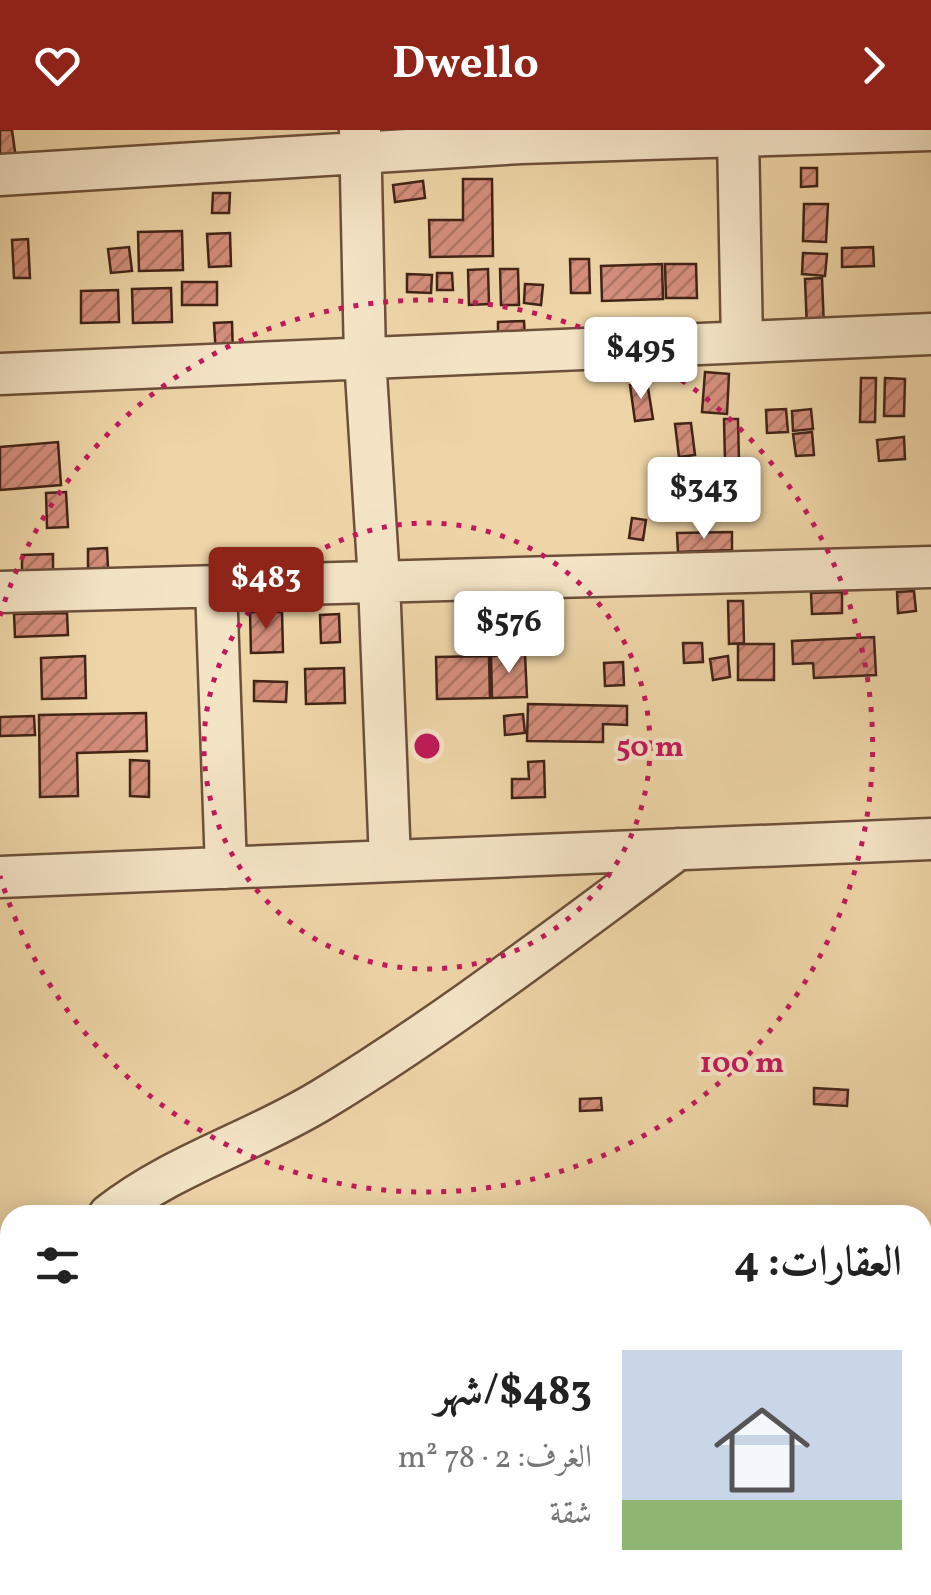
<!DOCTYPE html>
<html lang="ar">
<head>
<meta charset="utf-8">
<style>
  body { margin:0; font-family:Vollkorn,Amiri,serif; background:#f2f2f2; color:#222; direction:rtl; height:100vh; display:flex; flex-direction:column; font-size:38px; white-space:nowrap }
  * { box-sizing:border-box; margin:0 }
  p { font-size:32px; color:#767676 }
  .icon { flex:none; width:55px; height:55px; fill:none; stroke:currentColor; stroke-width:2; stroke-linecap:round; stroke-linejoin:round }
  .map { position:relative; flex:1; overflow:hidden; direction:ltr }
  .side { position:absolute; left:0px; top:1075px; width:932px; height:390px; display:flex; flex-direction:column; background:#fff; border-radius:30px 30px 0 0; box-shadow:0 5px 25px #0003; direction:rtl }
  .side>* { flex:none }
  .price { position:absolute; translate:-50% -85px; padding:0 22px; border-radius:10px; background:#fff; color:#222; font-size:32px; line-height:65px; filter:drop-shadow(0 2px 5px #0008) }
  .price::after { content:''; position:absolute; left:50%; top:60px; width:30px; height:22px; margin-left:-15px; background:inherit; clip-path:polygon(0 0,100% 0,50% 100%) }
  .price.active { background:#8f2418; color:#fff }
  ul { padding:0; list-style:none }
  li { display:flex; align-items:center; gap:30px; height:250px; padding:0 30px }
  li+li { border-top:2px solid #e0e0e0 }
  li span { display:grid; place-items:center; flex:none; width:280px; height:200px; border-radius:0px; color:#555 }
  li>.icon { margin-inline-start:auto }
  span .icon { width:120px; height:120px; fill:#fffc; stroke-width:1 }
  li b { font-size:42px }
  h2 { display:flex; justify-content:space-between; align-items:center; height:120px; padding:0 30px; font-size:42px }
  header { display:flex; justify-content:space-between; align-items:center; height:130px; padding:0 30px; background:#8f2418; color:#fff; font-size:45px; font-weight:700 }
  .map>svg:first-child { display:block }
  .building { fill:url(#building-hatch); stroke:#412316; stroke-width:2.5 }
  .lines { fill:none; stroke-linecap:round; stroke-linejoin:round }
  .minor-casing { stroke:#6c503a; stroke-width:45 }
  .minor { stroke:#f4e4c6; stroke-width:40 }
  .ring { fill:none; stroke:#c2185b; stroke-width:5; stroke-dasharray:5 10 }
  .centre { fill:#c2185b; stroke:#f4e4c6; stroke-width:5 }
  .ring-label { font-size:30px; text-anchor:middle; font-weight:bold; fill:#c2185b; stroke:#f4e4c6; stroke-width:8; stroke-linejoin:round; paint-order:stroke }
</style>
</head>
<body>
<header><svg class="icon" aria-label="forward" viewBox="0 0 24 24"><path d="M9 5l7 7-7 7"/></svg>Dwello<svg class="icon" aria-label="heart" viewBox="0 0 24 24"><path d="M12 20l-8-8c-3-5 5-10 8-4 3-6 11-1 8 4z"/></svg></header>
<div class="map">
<svg width="931" height="1465" viewBox="0 0 931 1465">
  <defs>
    <pattern id="building-hatch" width="6" height="6" patternUnits="userSpaceOnUse" patternTransform="scale(2.5)"><rect width="6" height="6" fill="#d48e7b"/><path d="M-1 1l2-2M0 6l6-6M5 7l2-2" fill="none" stroke="#ae7464"/></pattern>
  </defs>
  <rect width="100%" height="100%" fill="#eed5a7"/>
  <filter id="stains"><feTurbulence type="fractalNoise" baseFrequency=".002" numOctaves="4"/><feColorMatrix values="0 0 0 0 .2 0 0 0 0 .09 0 0 0 0 .02 0 0 0 .5 -.17"/></filter>
  <radialGradient id="worn" r=".72"><stop offset=".6" stop-color="#630" stop-opacity="0"/><stop offset="1" stop-color="#630" stop-opacity=".3"/></radialGradient>
  <path class="building" d="M0 0H12L16 29 0 31Z
    M801 38H817V56L801 57Z
    M463 49H492L493 126 430 127 429 90H463Z
    M423 51 425 68 395 72 393 55Z
    M213 63H230L229 83H212Z
    M804 74H828L826 112 803 111Z
    M182 101 183 140 139 141 138 102Z
    M230 103 231 136 209 137 207 104Z
    M28 109 30 148H14L12 110Z
    M129 117 132 141 111 143 108 119Z
    M873 117 874 136 842 137V118Z
    M803 123 827 124 825 146 802 144Z
    M570 129H589L590 163H571Z
    M662 134 663 169 602 171 601 136Z
    M665 134H696L697 168H666Z
    M488 139 489 174 469 175 468 140Z
    M500 139H518L519 175H501Z
    M437 143H452L453 160H437Z
    M407 144 432 145 431 163 407 162Z
    M822 148 824 198 807 199 805 149Z
    M182 152H217V175H182Z
    M525 154 543 155 541 175 524 173Z
    M171 158 172 192 133 193 132 159Z
    M118 160 119 192 81 193V161Z
    M524 191 525 207 498 209V192Z
    M232 192 233 225 216 226 214 193Z
    M705 242 729 244 727 284 702 282Z
    M861 248H876L875 292H860Z
    M885 248 905 249 904 286H884Z
    M647 252 653 289 635 291 630 255Z
    M786 279 788 302 767 303 766 280Z
    M811 279 813 299 793 301 792 281Z
    M724 289H738L739 331 725 332Z
    M691 293 695 325 679 327 675 294Z
    M812 302 814 325 796 326 793 304Z
    M904 307 905 329 879 331 877 310Z
    M58 312 61 355 0 360V317Z
    M670 349H690L689 377H670Z
    M728 350 729 386 702 387 701 351Z
    M66 362 68 397 47 398 46 363Z
    M632 388 646 390 643 410 629 408Z
    M732 402V420L678 422 677 403Z
    M107 418 108 438 88 439V419Z
    M53 424V441L22 442V425Z
    M914 461 916 481 898 483 897 462Z
    M842 462V483L812 484 811 463Z
    M728 471H743L744 513 729 514Z
    M558 476 559 511 525 513 524 478Z
    M514 481 517 499 499 502 496 483Z
    M250 482H282L283 522 251 523Z
    M67 483 68 505 15 507 14 484Z
    M339 484 340 512 321 513 320 485Z
    M874 507 876 545 814 548 813 533 793 534 792 511Z
    M683 513H702L703 532 684 533Z
    M738 514H774V550H738Z
    M525 524 527 567 492 568 491 526Z
    M85 526 86 568 42 569 41 528Z
    M489 526 490 568 437 569 436 527Z
    M728 526 730 547 713 550 710 529Z
    M623 532 624 555 605 556 604 533Z
    M344 538 345 573 306 574 305 539Z
    M254 551 287 552 286 572 254 571Z
    M528 574 627 576V595L603 594V612L527 611Z
    M146 583 147 621 77 623 78 666 40 667 39 585Z
    M523 584 525 603 505 605 504 586Z
    M34 586 35 605 0 606V587Z
    M130 630 149 631V667L130 666Z
    M544 631 545 667 512 668V649H529L528 632Z
    M814 958 848 960 847 976 814 974Z
    M601 968 602 980 580 981V969Z"/>
  <g class="lines">
    <g class="minor-casing">
      <path id="minor" d="M360 0 365 228 379 451 390 731
        M738 7 742 212
        M0 45 521 13 931 0
        M0 244 931 204
        M216 456 226 738
        M0 462 931 437
        M0 747 931 709
        M109 1085C174 1034 253 1012 323 969 446 894 561 805 678 719
        M0 1159 10 1153
        M0 1279 10 1247
        M922 1444 931 1429"/>
    </g>
    <use href="#minor" class="minor"/>
  </g>
  <g class="ring">
    <circle cx="427" cy="616" r="223"/>
    <path d="M0 486A446 446 0 1 1 0 746"/>
  </g>
  <circle cx="427" cy="616" r="15" class="centre"/>
  <g class="ring-label">
    <text x="650" y="626">50 m</text>
    <text x="742" y="942">100 m</text>
  </g>
  <rect width="100%" height="100%" filter="url(#stains)"/>
  <rect width="100%" height="100%" fill="url(#worn)"/>
</svg>
<b class="price" style="left:641px;top:272px">$495</b>
<b class="price" style="left:704px;top:412px">$343</b>
<b class="price active" style="left:266px;top:502px">$483</b>
<b class="price" style="left:509px;top:546px">$576</b>
<section class="side">
<h2>العقارات: 4<svg class="icon" aria-label="filters" viewBox="0 0 24 24"><path d="M4 7h16M4 17h16"/><circle cx="9" cy="7" r="2"/><circle cx="15" cy="17" r="2"/></svg></h2>
<ul>
<li><span style="background:linear-gradient(#c9d6e8 75%,#8fb573 0)"><svg class="icon" aria-label="home" viewBox="0 0 24 24"><path d="M3 11l9-7 9 7M6 9v11h12V9"/></svg></span><div><b>$483/شهر</b><p>الغرف: 2 · 78 m²</p><p>شقة</p></div></li>
</ul>
</section>
</div>
</body>
</html>
